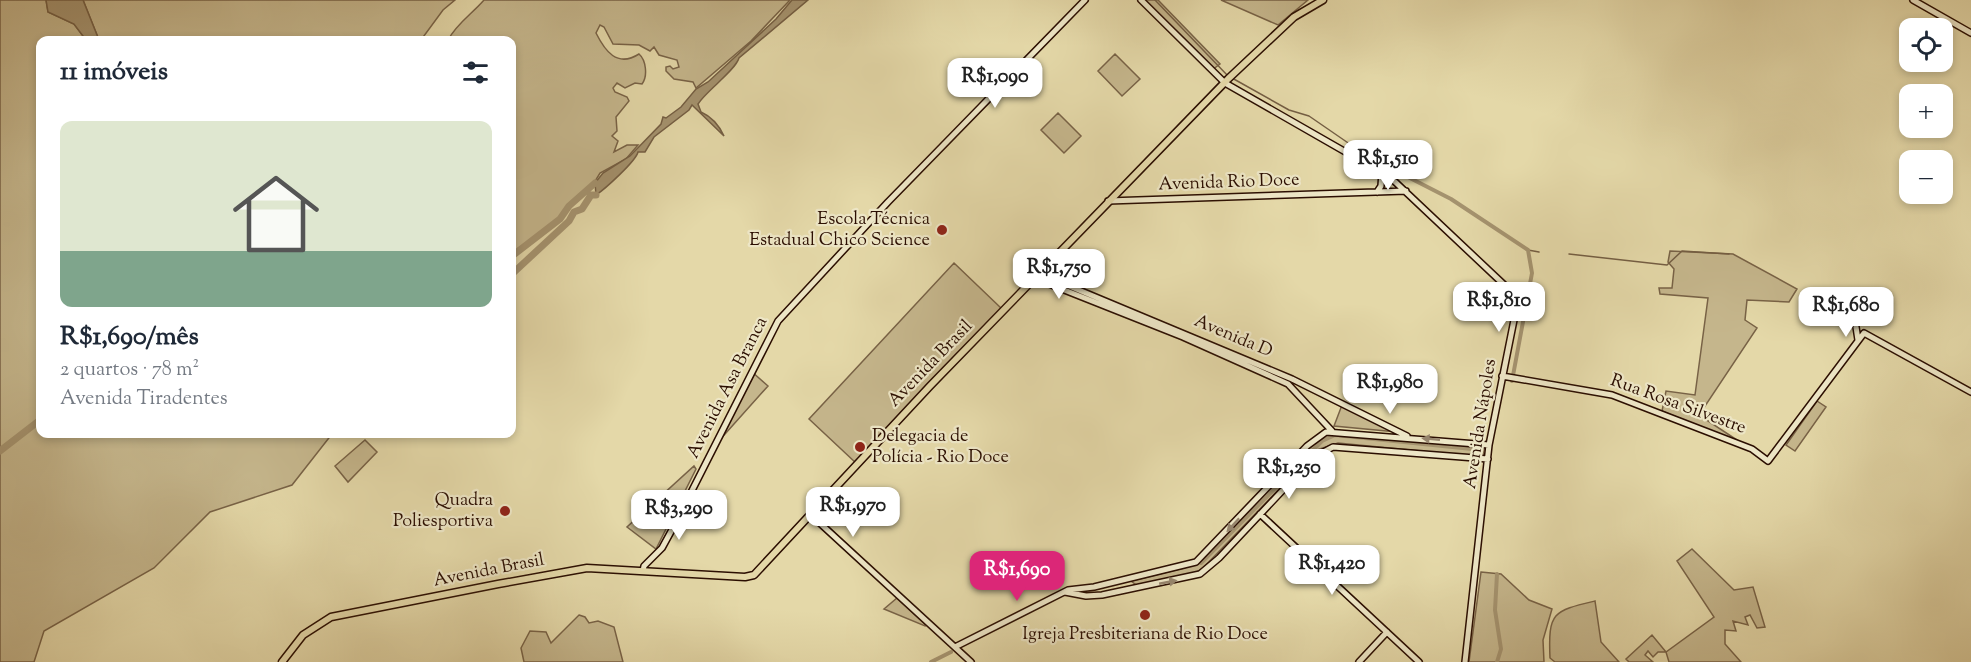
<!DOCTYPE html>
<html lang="pt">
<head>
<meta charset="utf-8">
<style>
  body { margin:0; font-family:"Sorts Mill Goudy",serif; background:#f6f6f7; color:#1f2937; height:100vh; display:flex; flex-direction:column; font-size:22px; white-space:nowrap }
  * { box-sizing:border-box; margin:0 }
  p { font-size:20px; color:#747a83 }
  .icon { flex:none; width:33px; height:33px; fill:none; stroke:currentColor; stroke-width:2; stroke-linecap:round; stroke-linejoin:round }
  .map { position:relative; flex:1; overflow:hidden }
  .sheet { position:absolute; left:36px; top:36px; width:480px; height:402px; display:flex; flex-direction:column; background:#fff; border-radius:12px; box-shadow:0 3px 9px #0003 }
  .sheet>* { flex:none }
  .tools { position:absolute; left:1899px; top:18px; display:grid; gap:12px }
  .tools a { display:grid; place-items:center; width:54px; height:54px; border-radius:12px; background:#fff; box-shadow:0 3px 9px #0003; font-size:30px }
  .price { position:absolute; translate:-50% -51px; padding:0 14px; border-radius:12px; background:#fff; color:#222; font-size:20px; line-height:39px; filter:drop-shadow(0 2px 3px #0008) }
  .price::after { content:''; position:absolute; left:50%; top:36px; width:18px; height:14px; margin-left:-9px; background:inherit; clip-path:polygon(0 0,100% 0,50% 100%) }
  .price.active { background:#db2777; color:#fff }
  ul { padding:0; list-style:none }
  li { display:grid; align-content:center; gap:12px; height:318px; padding:0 24px }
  li span { display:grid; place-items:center; height:186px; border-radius:12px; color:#555 }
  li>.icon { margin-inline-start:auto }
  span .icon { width:108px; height:108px; fill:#fffc; stroke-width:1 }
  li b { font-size:26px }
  h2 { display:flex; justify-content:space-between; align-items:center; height:72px; padding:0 24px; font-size:26px }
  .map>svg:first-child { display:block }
  .green { fill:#c5b68c; stroke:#786246; stroke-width:1.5 }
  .water { fill:#a5936f; stroke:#745e43; stroke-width:1.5 }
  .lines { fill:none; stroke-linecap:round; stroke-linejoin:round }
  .stream { stroke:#745e43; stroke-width:1.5 }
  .canal { stroke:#a5936f; stroke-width:4 }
  .river { stroke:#a5936f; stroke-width:7 }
  .secondary-casing { stroke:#2b0e01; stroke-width:8 }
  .primary-casing { stroke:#2b0e01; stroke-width:9 }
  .secondary { stroke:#ede6c6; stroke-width:5 }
  .primary { stroke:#e4d8a8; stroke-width:6 }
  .oneway { fill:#96856d }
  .poi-dot { fill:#8f2418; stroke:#ede6c6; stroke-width:2 }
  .labels { text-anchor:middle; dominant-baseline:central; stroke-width:4.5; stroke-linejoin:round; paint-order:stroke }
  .street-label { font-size:18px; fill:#2b0e01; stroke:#ede6c6 }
  .poi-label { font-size:18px; fill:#2b0e01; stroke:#ede6c6; text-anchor:end }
</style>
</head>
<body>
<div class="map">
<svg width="1971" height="662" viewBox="0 0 1971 662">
  <rect width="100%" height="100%" fill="#e4d8a8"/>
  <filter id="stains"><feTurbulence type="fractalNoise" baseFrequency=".00333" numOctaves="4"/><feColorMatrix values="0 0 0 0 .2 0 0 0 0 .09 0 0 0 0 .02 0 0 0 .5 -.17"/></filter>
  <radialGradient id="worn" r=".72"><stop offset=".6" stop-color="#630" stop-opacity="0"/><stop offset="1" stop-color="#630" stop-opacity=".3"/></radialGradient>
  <path class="green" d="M0 0H46L48 12 74 24 86 40H40V434H332L292 485 210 512 154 568 44 631 34 662H0Z
    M83 0H455L443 10 421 40H99Z
    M484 0H790L751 41 696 88 693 82 674 79 666 71V67L670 66 673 69 679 67 677 60 659 55 654 47 650 51 639 45 613 44 604 27 600 25 596 33C605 51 617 68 639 54 646 60 648 76 642 84L635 83 625 88 617 83 613 88 615 92 627 97 629 101 616 117 617 131 612 136 618 141 614 152 627 145H638L626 159 600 173 594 183 574 201 560 218 512 254V40H448C457 23 472 14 484 0Z
    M1141 0H1158L1220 64 1212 70Z
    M1221 0H1308L1278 25Z
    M1115 54 1140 79 1122 96 1098 71Z
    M1058 113 1081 136 1064 153 1041 130Z
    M1670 251 1733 254 1797 289 1789 302 1747 300 1745 320 1757 328 1699 415 1746 446 1662 411 1666 391 1695 395 1708 298 1660 294 1659 288H1672L1674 269 1668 262Z
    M954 263 1002 309 857 464 809 419Z
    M751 371 768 386 717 443Z
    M1817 401 1826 407 1795 451 1786 445Z
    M1342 405 1397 432 1334 426Z
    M1324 434 1485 446 1483 457 1338 443 1317 450 1203 568 1191 576 1139 587 1131 581 1184 568 1198 562 1309 446Z
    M365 440 377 452 348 482 335 466Z
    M694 466 696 469 656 549 627 527Z
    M1692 549 1734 590 1753 587 1765 627 1757 628 1750 615 1745 617 1748 625 1733 621 1736 631 1725 630V644L1741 662H1669L1666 652H1658L1653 657 1648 651 1645 655 1653 662H1629L1626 659 1652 635 1666 652 1714 617 1677 561Z
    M1481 572 1501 574 1529 600 1552 609 1543 640 1544 662H1469Z
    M897 598 925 624V626L884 609Z
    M1595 601 1601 642 1619 662H1555L1550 658C1548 612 1553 611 1595 601Z
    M579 615 585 617 589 623 598 621 614 627 623 662H524L521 648 530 631 546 632 551 643Z"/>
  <path class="water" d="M46 0H83L99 40H86L74 24 48 12Z
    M792 0H808L739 58C735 71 706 91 698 104L701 112C710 116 718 123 724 136L692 105 689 110 654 137 645 152H638C636 161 605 189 596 195L595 183 603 173 630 156 661 124 663 117 666 118 681 107 696 89 708 82 776 19Z"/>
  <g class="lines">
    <path class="stream" d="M1155 0 1228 76
      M1232 78 1289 110 1309 116 1370 158 1388 163 1406 176
      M1528 250 1539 252
      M1569 254 1667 265 1682 251 1729 254"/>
    <path class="canal" d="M1406 176 1451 199 1528 250 1532 273 1512 381
      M1201 563 1322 441 1335 435 1482 450
      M931 662 951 652
      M1497 662 1501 649 1495 610 1497 574"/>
    <path class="river" d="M512 256 560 219 569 206 595 183
      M512 274 569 221 574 212 582 209 591 195H596
      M0 451 40 420"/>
    <g class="secondary-casing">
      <path id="secondary" d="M1141 0 1225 83 1391 178 1515 295V315L1489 445 1465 662
        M1913 0 1971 33
        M1377 192 1381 186 1382 172
        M1108 201 1406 191
        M1038 273 1292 379 1407 436
        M1034 278 1183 337 1288 384 1332 431
        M1856 327 1858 340
        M1502 376 1612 395 1752 449 1768 461 1864 333 1971 392
        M1260 514 1419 662
        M811 515 971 662
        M643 571 644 566 662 548 674 526 778 321 888 202 1085 0
        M1065 592 1086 596 1102 595 1200 574 1219 558 1314 457 1333 447 1488 459
        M955 647 1068 590 1094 587 1196 562 1307 446 1326 432 1489 445
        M1359 662 1387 632"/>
    </g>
    <g class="primary-casing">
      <path id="primary" d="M282 662 303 635 331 617 498 584 587 568 745 577 754 575 930 386 1228 79 1294 17 1323 0"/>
    </g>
    <use href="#secondary" class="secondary"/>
    <use href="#primary" class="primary"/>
  </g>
  <defs><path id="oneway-solid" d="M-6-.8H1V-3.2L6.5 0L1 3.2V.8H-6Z" transform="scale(1.5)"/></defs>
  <g class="oneway">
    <use href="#oneway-solid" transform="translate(1431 439) rotate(-175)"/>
    <use href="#oneway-solid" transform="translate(1233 525) rotate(133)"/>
    <use href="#oneway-solid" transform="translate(1168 582) rotate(-11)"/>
  </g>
  <g class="poi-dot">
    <circle cx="942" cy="230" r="6"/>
    <circle cx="860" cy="447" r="6"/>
    <circle cx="505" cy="511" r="6"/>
    <circle cx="1145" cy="615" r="6"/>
  </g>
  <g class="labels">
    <g class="street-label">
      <text transform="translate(1229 183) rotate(-2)">Avenida Rio Doce</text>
      <text transform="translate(1233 337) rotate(23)">Avenida D</text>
      <text transform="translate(931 364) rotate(-46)">Avenida Brasil</text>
      <text transform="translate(728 388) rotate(-63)">Avenida Asa Branca</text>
      <text transform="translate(1678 405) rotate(20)">Rua Rosa Silvestre</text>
      <text transform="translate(1481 424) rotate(-81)">Avenida Nápoles</text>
      <text transform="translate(489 571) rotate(-11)">Avenida Brasil</text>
    </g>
    <g class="poi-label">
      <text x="930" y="220">Escola Técnica<tspan x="930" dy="21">Estadual Chico Science</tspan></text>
      <text x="872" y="437" text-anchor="start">Delegacia de<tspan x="872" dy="21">Polícia - Rio Doce</tspan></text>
      <text x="493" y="501">Quadra<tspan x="493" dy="21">Poliesportiva</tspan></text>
      <text x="1145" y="635" text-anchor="middle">Igreja Presbiteriana de Rio Doce</text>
    </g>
  </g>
  <rect width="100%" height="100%" filter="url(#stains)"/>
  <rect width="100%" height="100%" fill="url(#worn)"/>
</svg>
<div class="tools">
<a><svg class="icon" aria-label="locate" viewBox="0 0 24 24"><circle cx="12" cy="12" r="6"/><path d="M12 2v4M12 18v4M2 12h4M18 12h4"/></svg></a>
<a>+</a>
<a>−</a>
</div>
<b class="price" style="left:995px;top:109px">R$1,090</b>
<b class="price" style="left:1388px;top:191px">R$1,510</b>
<b class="price" style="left:1059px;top:300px">R$1,750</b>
<b class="price" style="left:1499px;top:333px">R$1,810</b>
<b class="price" style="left:1846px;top:338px">R$1,680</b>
<b class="price" style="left:1390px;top:415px">R$1,980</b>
<b class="price" style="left:1289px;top:500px">R$1,250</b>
<b class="price" style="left:853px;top:538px">R$1,970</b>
<b class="price" style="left:679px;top:541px">R$3,290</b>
<b class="price" style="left:1332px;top:596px">R$1,420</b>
<b class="price active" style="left:1017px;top:602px">R$1,690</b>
<section class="sheet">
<h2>11 imóveis<svg class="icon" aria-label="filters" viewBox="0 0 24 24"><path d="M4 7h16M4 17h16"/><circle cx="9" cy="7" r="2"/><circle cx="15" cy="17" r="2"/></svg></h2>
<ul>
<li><span style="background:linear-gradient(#dfe7d0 70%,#7fa58c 0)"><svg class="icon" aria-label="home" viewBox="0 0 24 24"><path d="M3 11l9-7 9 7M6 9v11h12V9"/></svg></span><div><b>R$1,690/mês</b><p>2 quartos · 78 m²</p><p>Avenida Tiradentes</p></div></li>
</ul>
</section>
</div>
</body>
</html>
